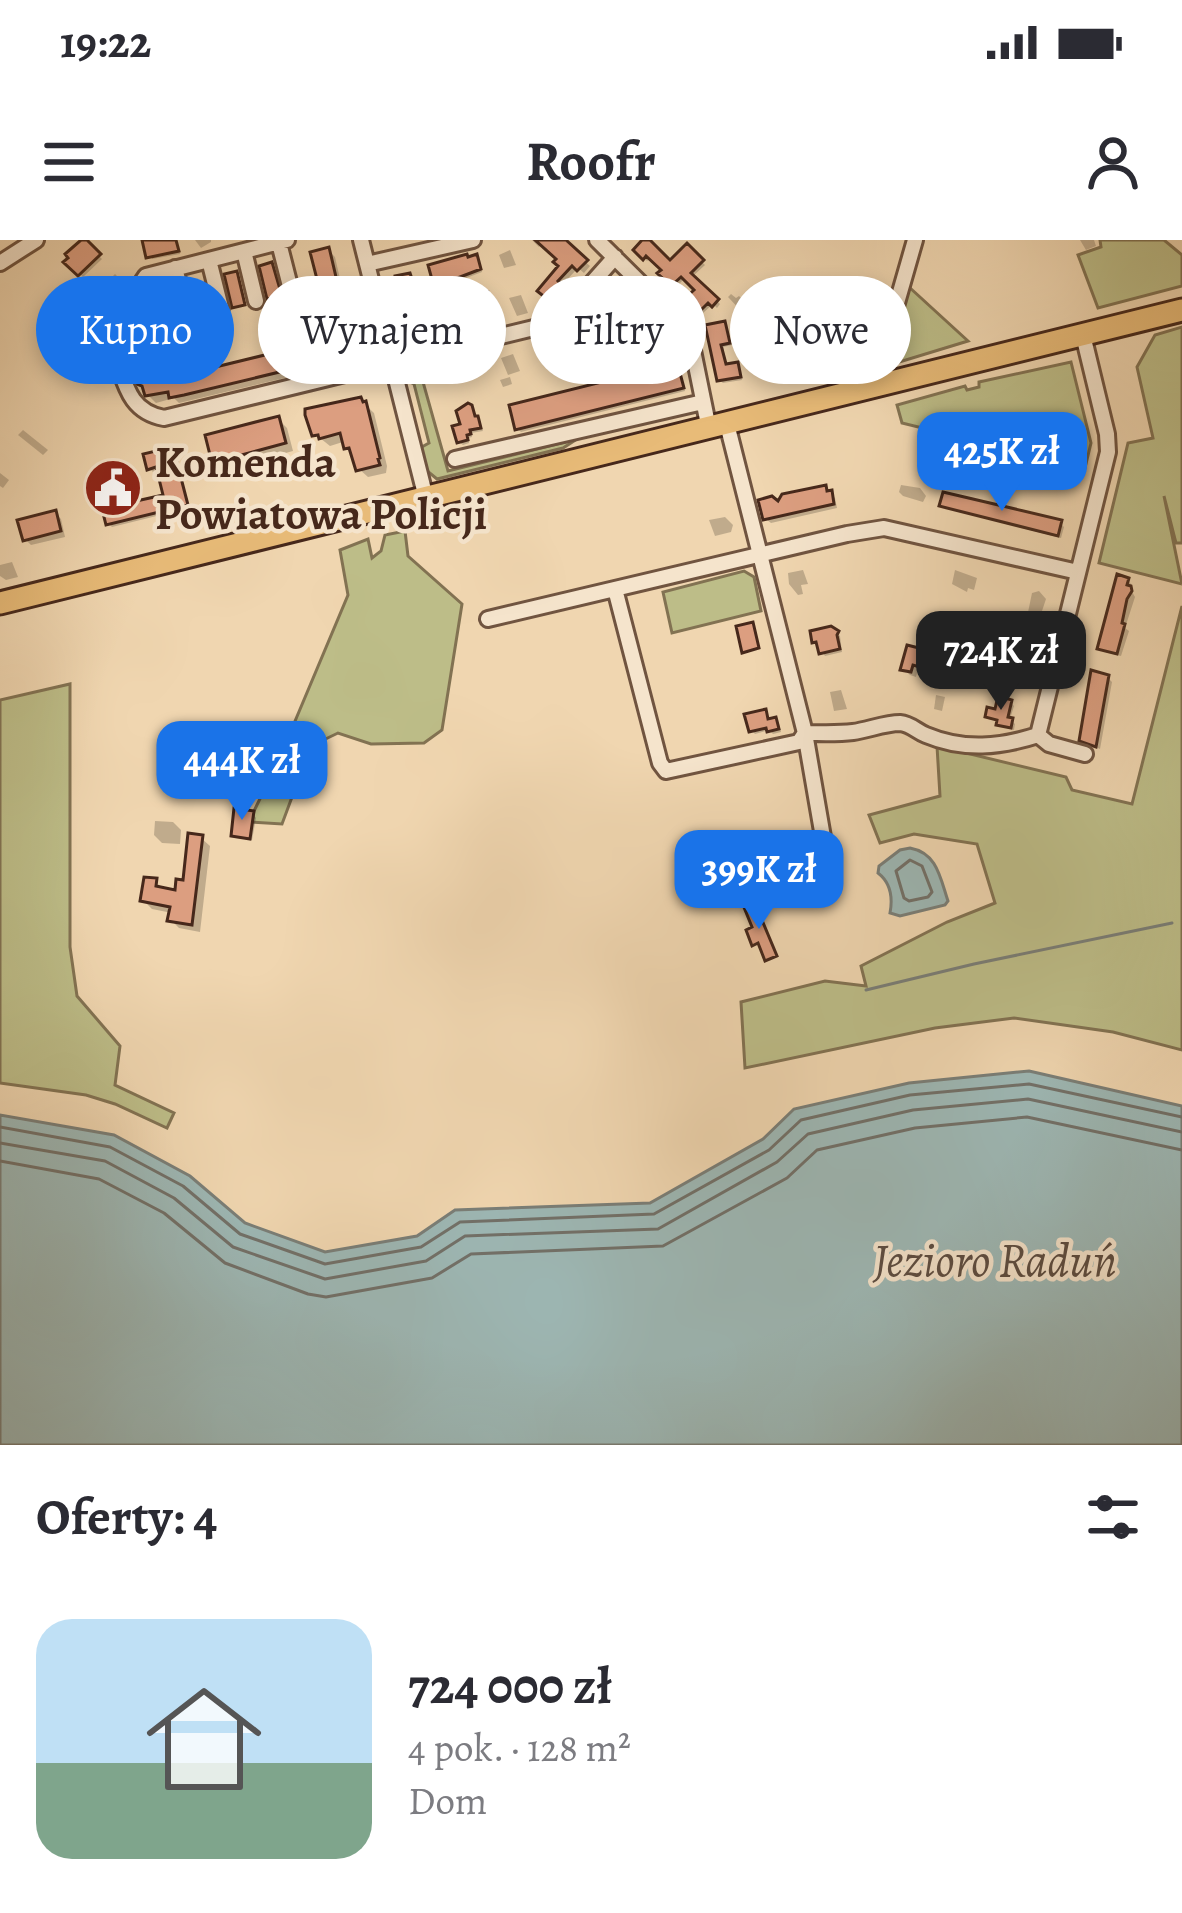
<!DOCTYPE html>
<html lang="pl">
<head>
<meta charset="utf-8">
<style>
  body { margin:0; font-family:Alegreya,serif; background:#f2f2f3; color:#2b2b33; height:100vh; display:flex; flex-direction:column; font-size:45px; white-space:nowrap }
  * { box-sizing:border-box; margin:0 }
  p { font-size:39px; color:#7c7c81 }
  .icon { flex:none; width:66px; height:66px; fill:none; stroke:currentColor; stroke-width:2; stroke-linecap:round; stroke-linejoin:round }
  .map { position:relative; height:1205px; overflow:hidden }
  .sheet { display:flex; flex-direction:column; background:#fff; flex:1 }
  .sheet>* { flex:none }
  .hud { position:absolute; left:36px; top:36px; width:1110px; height:108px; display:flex; gap:24px }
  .price { position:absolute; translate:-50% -102px; padding:0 27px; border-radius:24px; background:#1a73e8; color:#fff; font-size:39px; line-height:78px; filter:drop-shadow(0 3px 6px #0008) }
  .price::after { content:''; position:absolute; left:50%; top:72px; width:36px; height:27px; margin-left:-18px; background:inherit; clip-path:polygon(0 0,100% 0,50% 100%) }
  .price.selected { background:#222; color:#fff }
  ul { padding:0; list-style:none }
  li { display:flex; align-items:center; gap:36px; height:300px; padding:0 36px }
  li+li { border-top:3px solid #e1e1e2 }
  li span { display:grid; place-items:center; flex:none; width:336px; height:240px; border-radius:36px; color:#555 }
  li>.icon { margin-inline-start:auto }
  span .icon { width:144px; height:144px; fill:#fffc; stroke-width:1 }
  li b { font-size:51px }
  h2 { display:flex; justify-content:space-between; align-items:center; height:144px; padding:0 36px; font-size:51px }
  .tag { padding:0 42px; border-radius:54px; background:#fff; box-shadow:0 6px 18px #0003; font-size:42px; line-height:108px }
  .tag.selected { background:#1a73e8; color:#fff }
  .status { display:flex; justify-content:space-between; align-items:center; height:84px; padding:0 60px; background:#fff; direction:ltr }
  .status svg { height:33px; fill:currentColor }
  header { display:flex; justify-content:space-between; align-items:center; height:156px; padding:0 36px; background:#fff; font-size:54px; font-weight:600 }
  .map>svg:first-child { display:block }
  .green { fill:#bdbd88; stroke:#827252; stroke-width:3 }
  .water { fill:#9db7b4; stroke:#7a7e77; stroke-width:3 }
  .shadow { fill:#0003 }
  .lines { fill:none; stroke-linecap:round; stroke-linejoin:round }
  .shore { stroke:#727068; stroke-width:3 }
  .stream { stroke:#7a7e77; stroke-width:3 }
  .building { fill:#dc9e80; stroke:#46281b; stroke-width:3 }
  .street-casing { stroke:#705440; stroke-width:20 }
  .primary-casing { stroke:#46281b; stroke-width:27 }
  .street { stroke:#f5e4cc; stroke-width:14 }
  .primary { stroke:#e8bb78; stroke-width:21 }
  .labels { text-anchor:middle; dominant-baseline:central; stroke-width:9; stroke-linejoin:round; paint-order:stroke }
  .poi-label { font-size:45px; font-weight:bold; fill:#46281b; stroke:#f5e4cc; text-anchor:start }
  .water-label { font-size:48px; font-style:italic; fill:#5c4c41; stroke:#f5e4cc }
</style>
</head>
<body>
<div class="status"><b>19:22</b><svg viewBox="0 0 49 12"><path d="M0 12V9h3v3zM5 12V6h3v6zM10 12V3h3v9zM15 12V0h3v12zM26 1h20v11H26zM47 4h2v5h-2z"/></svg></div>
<header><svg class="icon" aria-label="menu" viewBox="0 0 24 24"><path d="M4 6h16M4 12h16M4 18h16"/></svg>Roofr<svg class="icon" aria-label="person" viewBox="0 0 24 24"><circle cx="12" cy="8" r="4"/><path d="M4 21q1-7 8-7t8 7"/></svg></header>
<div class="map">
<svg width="1182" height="1205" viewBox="0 0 1182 1205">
  <rect width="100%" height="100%" fill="#f0d6b0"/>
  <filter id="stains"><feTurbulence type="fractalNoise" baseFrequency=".00167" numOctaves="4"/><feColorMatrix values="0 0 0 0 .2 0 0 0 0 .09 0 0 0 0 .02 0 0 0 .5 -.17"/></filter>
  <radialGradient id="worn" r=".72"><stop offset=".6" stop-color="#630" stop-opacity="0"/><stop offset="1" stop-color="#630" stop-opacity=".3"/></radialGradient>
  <path class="green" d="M1100 0H1164L1182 15V46L1098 68 1078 15 1101 7Z
    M909 47 968 101 883 127Z
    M1182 87V303H1176L1164 256 1182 344 1099 323 1128 203 1153 198 1137 127 1155 95Z
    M402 122 418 124 448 231 577 199 563 208 437 239 426 230 420 208 429 203 414 144 401 138Z
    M1071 122 1091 203 1085 228 902 183 897 165 965 146 967 150 979 147V142Z
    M405 291 408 316 462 364 442 490 424 503 371 504 338 493 311 506 282 584 252 582 254 571 277 524 348 355 340 310 368 299 372 318 381 311 385 295Z
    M744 331 754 337 761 371 672 393 663 352Z
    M1182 366V810L1113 792 1014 778 935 788 745 828 741 762 825 741 866 746 861 726 947 682 995 663 977 604 914 594 880 603 869 575 940 556 937 506 1066 537 1072 550 1132 564Z
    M70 444V707L77 756 120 806 115 845 174 873 167 888 115 864 86 855 0 843V460Z"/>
  <path class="water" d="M910 608C937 613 940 637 948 661L945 665 900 676 890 673C893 657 891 643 878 633L879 626 900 610Z
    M1029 831 1182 866V1205H0V875L114 895 190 936 245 983 325 1012 417 996 455 970 650 963 763 899 794 869 909 843Z"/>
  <path class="shadow" d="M145 0H177L180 14 152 19Z
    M195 0H211V2L201 8Z
    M532 0H561L590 26 584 33 578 28 560 47 565 57 557 65 541 51 562 26 560 19 542 3 539 7Z
    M1080 0H1094L1096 6 1086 10Z
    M84 1 102 19 83 37 67 22Z
    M687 7 705 25 692 37 720 64 717 68 713 64 703 73 689 59 698 50 686 37 676 47 662 33 665 30 651 17 647 21 637 10 670 24Z
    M328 10 335 17 348 74 341 75 349 116 321 123 322 129 179 163 174 158 156 163 149 156 144 111 151 118 158 144 322 105Z
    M510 10 516 25 504 28 499 15Z
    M479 21 482 32 440 48 437 45Z
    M115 34 126 45 114 57 103 46Z
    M409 36 415 48 431 44 434 47 440 71 487 56 496 76 491 83 488 81 417 102 414 99 442 73 404 62 401 59Z
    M814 46 834 53 831 65 815 58Z
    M616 51 628 63 609 86 621 96 616 103 605 94 598 102 583 89Z
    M731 54 736 58 739 56 750 67 744 74 728 57Z
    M521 55 528 73 517 76 509 58Z
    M197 56 200 61H206L208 68 200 69Z
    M647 81 659 93 645 106 630 92 637 90Z
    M724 84 732 105 723 107 727 127 737 125 742 140 723 143 719 140 709 88Z
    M565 102 572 119 554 126 547 111 559 108 558 104Z
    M513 114 520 131 508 135 501 118Z
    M665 130 670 138 679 136 682 139 685 151 521 192 518 189Z
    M510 137 512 144 503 147 500 140Z
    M360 160 374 173 387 226 386 233 368 237 359 229 346 201 330 206 315 194Z
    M471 168 483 191 471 193 472 197 468 198 469 203 463 205 459 202Z
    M278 179 287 188 293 211 223 230 215 221Z
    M23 190 48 210 43 215 18 195Z
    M172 210 175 213 189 268 112 287 109 284 124 236 134 265 166 257 160 230 153 232 149 228Z
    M0 233 9 240 3 248 0 246Z
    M901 245 920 248 926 256 923 262 903 256 899 252Z
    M825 248 835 258 837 268 771 283 766 279 779 265Z
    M942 265 1060 283 1064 287 1061 298 946 268Z
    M55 273 61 279 65 297 31 305 25 299Z
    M725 277 733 285 731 292 715 296 709 280Z
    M12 322 18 337 6 340 0 336V325Z
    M803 330 808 344 801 345 803 354 798 355 789 344 788 333Z
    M955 330 977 338 974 350 968 348 967 352 952 344Z
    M1127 340 1132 345 1131 350 1135 357 1125 388 1129 391 1121 416 1105 412 1101 408Z
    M1039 351 1046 359 1038 383 1027 377 1032 353Z
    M837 393 840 396 842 412 825 416 815 401Z
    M909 409 937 416 943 422 940 435 918 429 916 437 910 435 904 429Z
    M1024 412 1027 416 1024 442 1007 438 1004 434Z
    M1107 437 1112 442 1100 509 1082 500Z
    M841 450 847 469 834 471 830 452Z
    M936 455 945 457 942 471 934 469Z
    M1010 462 1014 466 1010 479 1015 484 1014 490 1003 487 1000 482 988 476Z
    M765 472 770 482 775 481 779 484 781 492 773 494 769 490 755 494 751 490Z
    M253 574 256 578 252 600 237 598 234 595Z
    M155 581 173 582 181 590 180 604 162 603 154 595Z
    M201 598 210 606 200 692 179 688 171 680 172 673 152 669 143 660 155 641 165 651 178 653 185 643Z
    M775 635 778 639 781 653 763 656 759 653 757 639Z"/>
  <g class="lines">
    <path class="shore" d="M910 620 922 626 932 652 928 657 909 661 904 658 896 631Z
      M0 887 110 907 183 946 240 994 325 1024 421 1007 460 982 654 974 769 910 801 880 910 855 1029 844 1182 877
      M0 903 105 921 174 958 233 1007 325 1039 426 1021 465 996 658 989 777 922 808 894 913 870 1028 859 1182 892
      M0 921 99 939 164 973 225 1023 308 1054 326 1057 432 1038 471 1014 663 1006 787 938 817 910 915 888 1027 877 1182 910"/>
    <path class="stream" d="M866 750 974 724 1172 683"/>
  </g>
  <path class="building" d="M81 0H87L101 14 78 36 63 22 68 18 65 14Z
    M142 0H176L179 11 146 18Z
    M535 0H566L588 20 577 31 572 26 558 41 562 45 560 48 563 50 551 62 537 51 558 26 553 22 556 19Z
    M642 0H650L670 20 687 3 704 20 691 33 719 59 712 67 708 63 698 73 684 59 694 50 681 37 671 46 657 33 661 30 646 16 643 20 633 10Z
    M329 7 343 67 336 69 344 110 316 117 317 123 184 155 169 158 168 152 145 156 142 146 137 144 126 112 145 108 154 142 318 102 313 83 320 82 319 73 313 52 320 51 310 12Z
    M467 14 468 17 477 14 481 29 434 47 428 25Z
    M272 22 282 56 267 59 259 26Z
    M237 31 245 65 232 68 224 34Z
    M410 33 414 45 432 40 439 68 488 52 494 71 487 82 482 79 411 101 406 78 437 71 398 60 395 36Z
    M615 47 627 57 608 81 620 91 611 102 600 93 593 102 579 90Z
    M169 48 179 81 159 86 151 53Z
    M65 57 84 75 78 81 84 87 73 97 49 73Z
    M647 77 658 88 640 105 626 92 634 83 637 86Z
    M725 81 730 103 721 105 726 124 738 122 741 137 717 141 705 85Z
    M666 126 668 135 680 133 684 148 515 190 509 165Z
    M361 157 363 162 366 161 380 218 378 219 380 225 356 231 349 208 344 209 340 193 319 199 318 195 312 196 305 175V169Z
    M468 163 472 165 475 176H478L481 188 470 190 471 194 467 195 468 200 457 203 452 186 460 184 456 171Z
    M279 176 286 203 212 223 205 195Z
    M173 207 188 265 106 285 95 241 125 233 132 262 163 255 156 227 147 230 143 214Z
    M826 245 827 251 832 250 834 264 763 280 758 260 772 256 778 261 782 254Z
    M943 252 1062 280 1058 296 939 266Z
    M56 270 61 291 23 301 17 280Z
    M1117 334 1129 338 1127 345 1131 346 1132 351 1127 359 1122 383 1125 384 1117 414 1097 409Z
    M753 382 759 408 742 413 736 386Z
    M831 386 839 391 837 395 840 409 819 414 816 402 812 403 810 391Z
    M907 405 939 413 934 431 913 425 911 432 900 430Z
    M1008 406 1025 410 1021 440 1001 435Z
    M1091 430 1109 435 1096 507 1079 501Z
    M998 456 1012 460 1008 477 1013 478 1011 488 996 485 997 480 985 477 987 467 995 469Z
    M766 469 768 479 776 477 779 489 767 492 766 488 749 492 744 474Z
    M234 568 254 571 250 599 231 596Z
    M188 593 203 595 192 685 167 681 170 667 140 661 144 637 157 638 156 646 175 650 176 639 183 640Z
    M754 661 777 716 765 721 758 703 752 706 746 690 752 687 743 665Z"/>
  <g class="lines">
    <g class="street-casing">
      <path id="street" d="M361 0 426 258
        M597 0 689 91 709 189
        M279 3 291 50
        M244 11 256 61
        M209 20 221 68
        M0 23 36 0
        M367 24 473 0
        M175 28 187 74
        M100 96C107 104 114 111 117 121 126 147 131 172 164 178L542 86 566 72 615 17
        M86 112 131 58 146 36 287 0
        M879 146 876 136 915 0
        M727 184 805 493 828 626 820 650
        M455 219 703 162
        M615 349 660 523 666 531 799 502 805 493C821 493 837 494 853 492 868 490 885 483 900 483 911 484 916 491 926 495 964 511 1001 507 1038 495L1108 212 1107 194 1083 95
        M488 379 847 294 884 288 1078 332
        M1038 495 1049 504 1085 514"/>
    </g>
    <g class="primary-casing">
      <path id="primary" d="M0 363 1182 70"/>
    </g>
    <use href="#street" class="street"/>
    <use href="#primary" class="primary"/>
  </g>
  <defs>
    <g id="civic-disc" transform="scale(3)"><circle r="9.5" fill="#8f2418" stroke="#f5e4cc"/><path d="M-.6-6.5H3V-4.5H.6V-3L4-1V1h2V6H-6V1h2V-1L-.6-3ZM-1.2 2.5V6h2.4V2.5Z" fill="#fff"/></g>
  </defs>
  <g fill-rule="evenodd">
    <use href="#civic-disc" x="113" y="248"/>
  </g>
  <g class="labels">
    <g class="poi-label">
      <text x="155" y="222">Komenda<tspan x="155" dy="52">Powiatowa Policji</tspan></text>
    </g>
    <g class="water-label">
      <text x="995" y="1020">Jezioro Raduń</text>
    </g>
  </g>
  <rect width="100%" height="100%" filter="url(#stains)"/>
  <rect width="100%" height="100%" fill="url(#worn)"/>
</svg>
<b class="price" style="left:1002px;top:274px">425K zł</b>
<b class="price selected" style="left:1001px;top:473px">724K zł</b>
<b class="price" style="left:242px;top:583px">444K zł</b>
<b class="price" style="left:759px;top:692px">399K zł</b>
<div class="hud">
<a class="tag selected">Kupno</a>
<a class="tag">Wynajem</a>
<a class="tag">Filtry</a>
<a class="tag">Nowe</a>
</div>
</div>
<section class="sheet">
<h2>Oferty: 4<svg class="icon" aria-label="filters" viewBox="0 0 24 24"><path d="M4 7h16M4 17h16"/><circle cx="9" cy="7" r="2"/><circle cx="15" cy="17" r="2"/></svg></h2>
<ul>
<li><span style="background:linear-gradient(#bfe0f5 60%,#7fa58c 0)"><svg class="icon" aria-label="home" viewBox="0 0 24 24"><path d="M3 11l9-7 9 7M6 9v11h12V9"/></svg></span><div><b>724 000 zł</b><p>4 pok. · 128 m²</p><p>Dom</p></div></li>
</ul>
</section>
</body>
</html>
